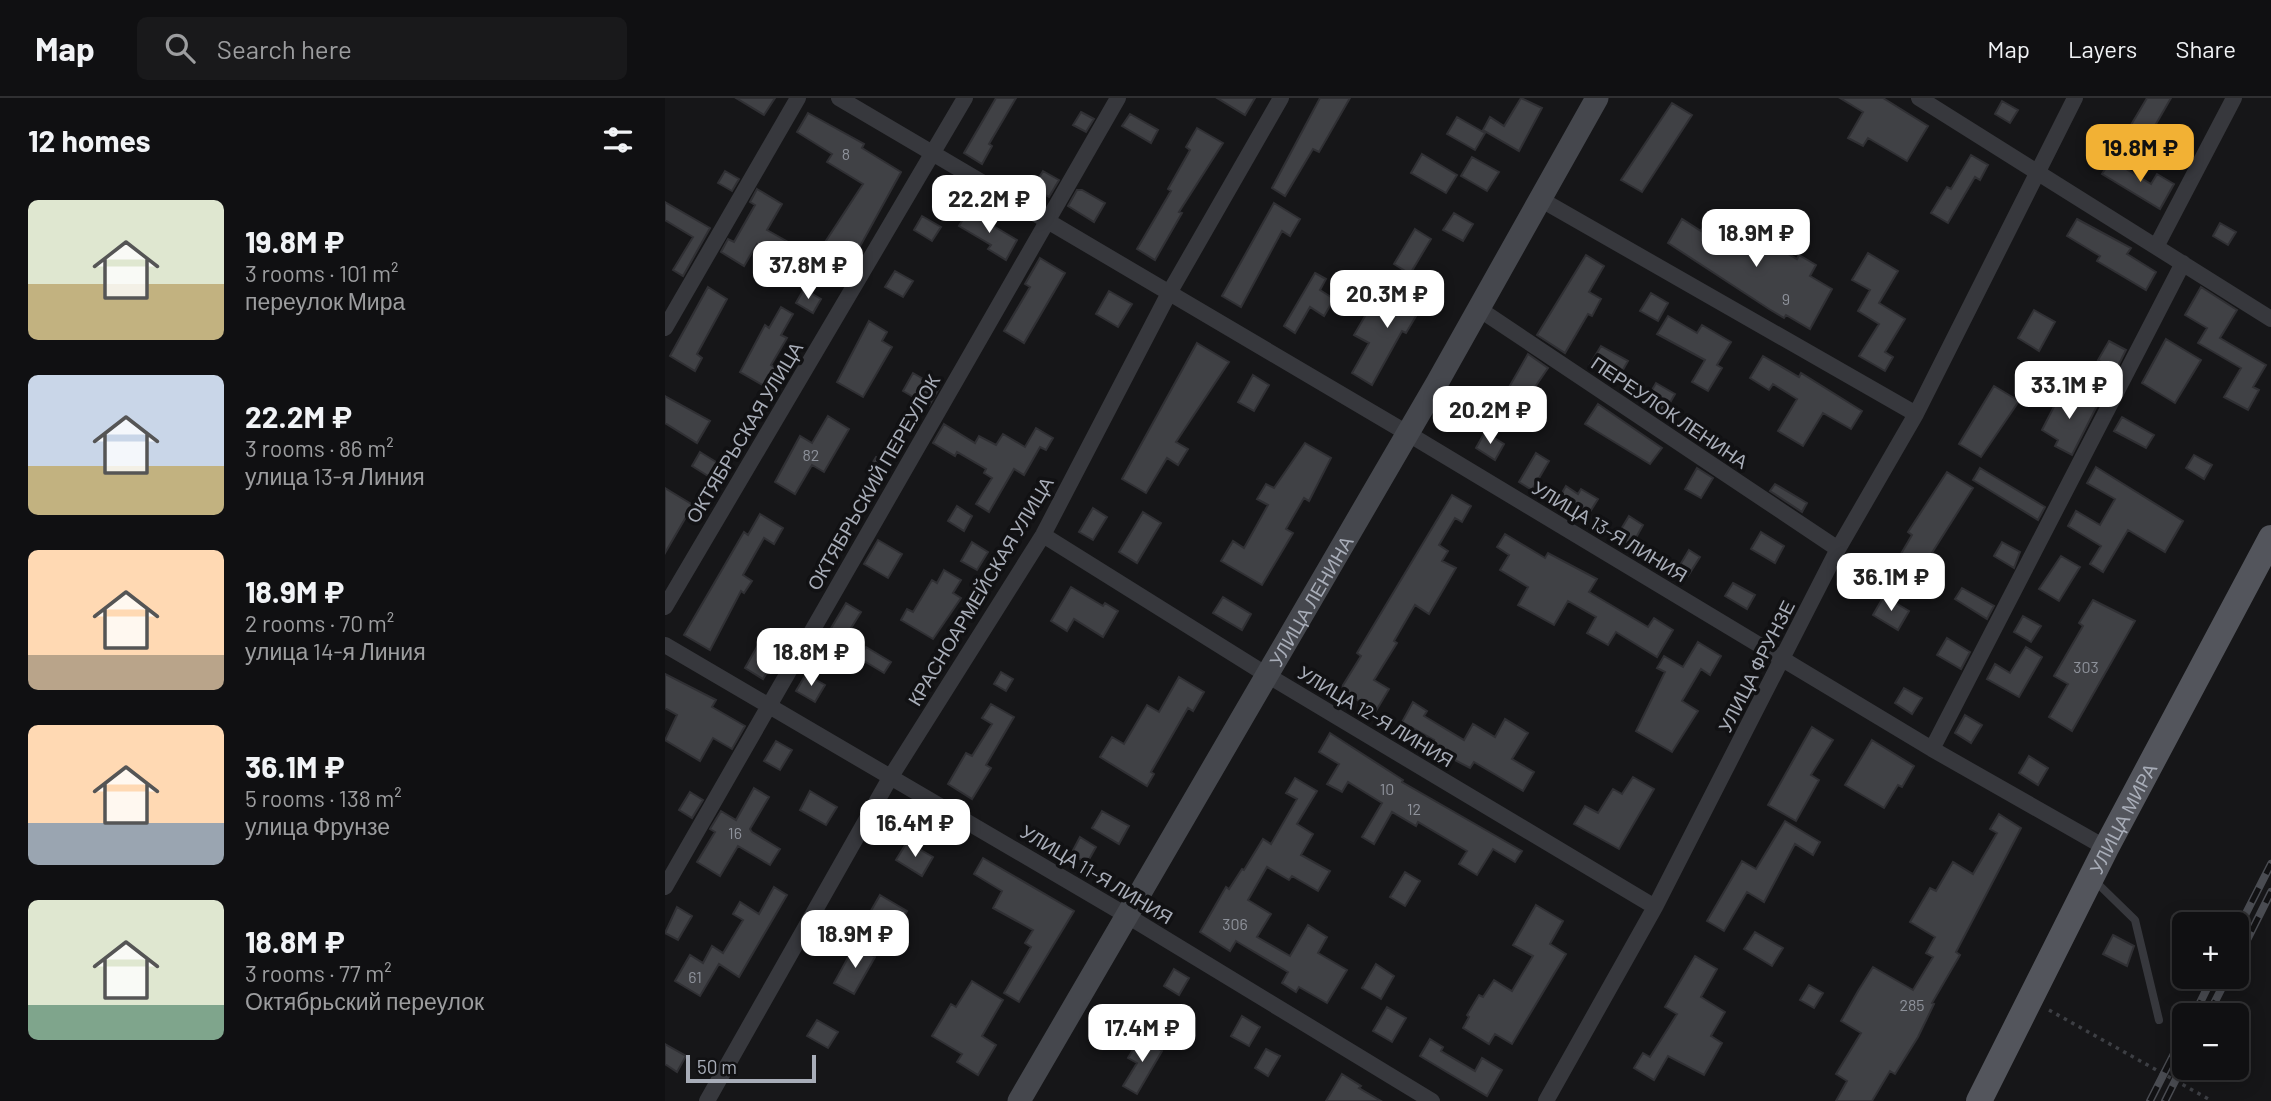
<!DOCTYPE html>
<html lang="en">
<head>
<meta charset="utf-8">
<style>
  body { margin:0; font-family:Barlow,sans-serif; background:#19191b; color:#f1f3f6; height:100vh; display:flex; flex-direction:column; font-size:26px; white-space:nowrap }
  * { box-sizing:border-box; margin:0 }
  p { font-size:23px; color:#9c9d9f }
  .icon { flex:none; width:38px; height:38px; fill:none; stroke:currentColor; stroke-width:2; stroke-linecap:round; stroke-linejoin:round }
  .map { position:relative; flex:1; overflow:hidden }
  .panel { display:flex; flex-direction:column; background:#101012; width:665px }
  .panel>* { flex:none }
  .controls { position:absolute; left:1507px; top:814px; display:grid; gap:14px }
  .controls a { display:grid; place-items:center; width:77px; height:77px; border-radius:10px; background:#101012; box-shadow:0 4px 18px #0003,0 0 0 2px #303032; font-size:35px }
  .scale { position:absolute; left:21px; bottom:18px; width:130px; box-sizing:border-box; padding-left:7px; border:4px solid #a8adb8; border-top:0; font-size:19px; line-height:24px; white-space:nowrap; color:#a8adb8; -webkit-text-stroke:5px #111113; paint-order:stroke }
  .price { position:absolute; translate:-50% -60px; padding:0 16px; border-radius:14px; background:#fff; color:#222; font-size:23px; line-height:46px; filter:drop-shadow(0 2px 4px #0008) }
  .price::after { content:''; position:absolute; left:50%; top:42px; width:21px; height:16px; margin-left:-10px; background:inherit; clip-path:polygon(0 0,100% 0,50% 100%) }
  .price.on { background:#f2b134; color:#111 }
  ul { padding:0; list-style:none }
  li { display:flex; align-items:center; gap:21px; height:175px; padding:0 28px }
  li span { display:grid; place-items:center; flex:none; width:196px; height:140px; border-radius:10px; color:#555 }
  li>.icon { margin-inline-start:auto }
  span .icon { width:84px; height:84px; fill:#fffc; stroke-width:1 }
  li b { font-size:30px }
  h2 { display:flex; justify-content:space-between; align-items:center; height:84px; padding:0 28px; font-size:30px }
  header { display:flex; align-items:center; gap:42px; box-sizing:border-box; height:98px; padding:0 35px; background:#101012; border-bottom:2px solid #303032 }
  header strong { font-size:33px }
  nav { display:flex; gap:38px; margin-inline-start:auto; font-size:24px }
  .search { width:490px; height:63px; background:#19191b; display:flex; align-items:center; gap:18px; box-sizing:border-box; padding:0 24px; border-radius:10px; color:#9c9d9f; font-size:26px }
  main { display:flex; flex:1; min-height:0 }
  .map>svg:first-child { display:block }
  .building { fill:#404145; stroke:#303034; stroke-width:2 }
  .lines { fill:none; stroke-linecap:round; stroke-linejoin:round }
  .path { stroke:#3d3f44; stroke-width:3.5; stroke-dasharray:3.5 5; stroke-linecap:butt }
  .service { stroke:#37383d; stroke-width:8 }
  .minor { stroke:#37383d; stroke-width:16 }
  .secondary { stroke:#45474d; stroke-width:23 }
  .primary { stroke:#53555c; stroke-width:26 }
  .rail-casing { stroke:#4a4c52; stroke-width:8 }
  .rail { stroke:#111113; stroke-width:5; stroke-dasharray:16; stroke-linecap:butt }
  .labels { text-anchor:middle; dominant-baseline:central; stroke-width:7; stroke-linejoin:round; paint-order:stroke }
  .number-label { font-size:16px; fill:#8e929b }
  .street-label { font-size:19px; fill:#a8adb8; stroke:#111113 }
</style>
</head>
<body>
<header>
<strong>Map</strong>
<div class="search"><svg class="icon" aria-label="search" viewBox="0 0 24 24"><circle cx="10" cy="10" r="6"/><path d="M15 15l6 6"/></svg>Search here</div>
<nav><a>Map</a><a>Layers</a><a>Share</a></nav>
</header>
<main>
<section class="panel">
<h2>12 homes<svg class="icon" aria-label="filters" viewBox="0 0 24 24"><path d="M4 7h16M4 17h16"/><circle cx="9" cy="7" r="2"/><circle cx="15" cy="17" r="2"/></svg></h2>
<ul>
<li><span style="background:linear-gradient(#dfe7d0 60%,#c2b280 0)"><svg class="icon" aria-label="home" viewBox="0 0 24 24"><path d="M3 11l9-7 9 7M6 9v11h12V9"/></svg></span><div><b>19.8M ₽</b><p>3 rooms · 101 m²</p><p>переулок Мира</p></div></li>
<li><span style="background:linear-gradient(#c9d6e8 65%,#c2b280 0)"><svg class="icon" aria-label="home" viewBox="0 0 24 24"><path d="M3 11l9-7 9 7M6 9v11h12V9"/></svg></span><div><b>22.2M ₽</b><p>3 rooms · 86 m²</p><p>улица 13-я Линия</p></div></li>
<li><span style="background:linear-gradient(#ffd9b3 75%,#b9a48a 0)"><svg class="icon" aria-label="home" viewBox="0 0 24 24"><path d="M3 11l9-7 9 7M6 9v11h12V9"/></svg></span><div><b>18.9M ₽</b><p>2 rooms · 70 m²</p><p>улица 14-я Линия</p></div></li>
<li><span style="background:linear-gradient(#ffd9b3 70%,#9aa5b1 0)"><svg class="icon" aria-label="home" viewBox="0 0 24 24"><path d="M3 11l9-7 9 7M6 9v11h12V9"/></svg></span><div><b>36.1M ₽</b><p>5 rooms · 138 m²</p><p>улица Фрунзе</p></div></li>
<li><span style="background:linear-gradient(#dfe7d0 75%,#7fa58c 0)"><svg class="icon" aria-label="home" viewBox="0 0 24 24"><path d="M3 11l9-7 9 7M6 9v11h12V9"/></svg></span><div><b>18.8M ₽</b><p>3 rooms · 77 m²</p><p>Октябрьский переулок</p></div></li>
</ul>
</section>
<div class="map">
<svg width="1606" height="1003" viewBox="0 0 1606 1003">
  <rect width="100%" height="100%" fill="#161618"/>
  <path class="building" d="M71 0H110L99 17Z
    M331 0H351L324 46 327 48 317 66 299 55Z
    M552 0H590L580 17Z
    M655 0H685L654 54 648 51 620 98 607 90Z
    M856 0 877 10 854 53 818 32 825 19 839 28Z
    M1175 0H1218L1263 28 1242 63 1203 40 1198 48 1183 40 1198 14Z
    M1482 0H1506L1484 38 1466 27Z
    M1337 3 1353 12 1345 25 1330 16Z
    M1007 5 1027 17 977 94 956 82Z
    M416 14 429 21 421 34 408 27Z
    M143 15 199 46 197 50 236 74 193 152 186 148 175 168 153 155 198 86 162 64 167 56 132 34Z
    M465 16 493 32 486 45 457 28Z
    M792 19 820 35 810 52 782 36Z
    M532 30 558 45 514 114 517 115 490 162 472 151 506 93 503 91 525 52 521 49Z
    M757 56 792 77 781 95 746 75Z
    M1306 57 1323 67 1315 82 1310 79 1283 125 1266 115 1282 89 1286 91Z
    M807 59 834 74 822 93 796 78Z
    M1446 62 1486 86 1492 76 1509 86 1495 111 1437 76Z
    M60 73 74 81 67 93 53 85Z
    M378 73 394 82 384 99 368 90Z
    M92 91 117 106 102 132 155 162 145 178 92 146 79 168 56 154 63 141 69 144 90 107 85 104Z
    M412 92H417L440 105 429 124 403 108Z
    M0 104 45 130 18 178 8 172 28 139 0 122Z
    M609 105 635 121 625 138 617 133 576 209 557 198Z
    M303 113 352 142 341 162 323 151 326 147 294 128Z
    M789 115 808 126 798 143 778 132Z
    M257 118 276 129 267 143 249 132Z
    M1043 120 1071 138 1076 129 1132 161 1134 157 1151 167 1145 178 1167 191 1145 231 1121 217 1119 220 1104 211 1003 145 1017 121 1036 133Z
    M1412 121 1466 150 1462 156 1491 174 1481 192 1432 163 1435 158 1402 138Z
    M1555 125 1571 134 1563 147 1548 138Z
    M750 131 766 141 745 176 729 166Z
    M1203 155 1233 173 1214 205 1240 221 1220 254 1228 259 1220 273 1194 258 1214 226 1193 213 1205 192 1187 182Z
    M921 157 939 168 924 194 936 201 927 218 923 216 900 255 872 237Z
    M375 160 400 175 359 245 339 233 365 189 360 186Z
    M230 173 248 183 238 199 220 189Z
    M650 175 661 181 655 192 669 201 659 218 645 209 630 235 619 228Z
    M749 180 767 191 741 235 737 233 707 287 687 275 704 245 689 237 707 206 714 210 716 206 729 214Z
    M43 189 62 201 32 256 37 260 30 273 5 258Z
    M1536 189 1572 212 1555 240 1601 267 1588 289 1594 292 1583 312 1559 299 1576 270 1533 245 1542 230 1520 217Z
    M139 191 156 201 148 215 131 205Z
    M444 193 467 206 453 229 431 216Z
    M986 195 1003 205 993 223 975 213Z
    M116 209 128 216 116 237 122 240 106 267 112 271 101 289 75 274 100 227 104 230Z
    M1369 212 1390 224 1374 253 1353 240Z
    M1003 218 1032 235 1037 227 1066 244 1052 267 1057 270 1043 293 1027 284 1040 262 992 236Z
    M204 223 222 234 217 243 227 249 198 299 172 284Z
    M1501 241 1536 262 1510 305 1477 285Z
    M1444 243 1461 252 1451 272 1433 262Z
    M532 245 564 264 511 344 523 351 513 367 502 360 481 395 457 381Z
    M936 248 963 263 951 284 924 268Z
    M863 256 883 270 857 308 839 298Z
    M1098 258 1134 279 1136 275 1197 313 1186 331 1158 315 1138 348 1113 333 1132 301 1108 286 1104 292 1085 280Z
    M248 275 274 290 264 308 238 293Z
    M588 277 604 287 589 313 573 304Z
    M991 285 1010 296 999 315 980 304Z
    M1329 288 1354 303 1316 359 1294 346Z
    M1398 291 1432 308 1407 357 1390 348 1393 342 1377 332Z
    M0 298 45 323 32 345 0 325Z
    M933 306 997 350 985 366 920 326Z
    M163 318 184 331 159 374 147 367 130 396 110 384 135 338 147 345Z
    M1457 319 1489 337 1481 350 1449 333Z
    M279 326 310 345 314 338 331 347 338 336 360 349 371 330 388 340 381 352 375 349 359 377 349 371 324 414 311 406 327 380 319 375 321 371 292 354 290 358 268 345Z
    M820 334 839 346 830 362 811 350Z
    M640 345 666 360 644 403 639 400 621 431 628 435 597 487 556 463 568 443 579 450 603 407 592 401 601 386 609 390Z
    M35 354 56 367 48 381 27 368Z
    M871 355 884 363 867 392 854 384Z
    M1529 357 1547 367 1539 381 1521 370Z
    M211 359 226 367 217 383 202 374Z
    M1431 369 1518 423 1500 454 1463 432 1438 474 1425 466 1436 448 1403 428 1411 413 1435 427 1450 401 1422 385Z
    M1032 370 1048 380 1036 400 1020 391Z
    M1315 370 1380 409 1373 422 1308 382Z
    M1282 374 1308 390 1265 458 1271 462 1262 478 1233 461 1247 437 1243 434Z
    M1110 386 1142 405 1137 414 1105 393Z
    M901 388 913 396 916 391 933 401 920 422 891 405Z
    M0 390 28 407 0 455Z
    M787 397 806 408 797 424 790 420 774 447 783 453 777 463 791 470 764 516 750 507 729 543 732 545 709 582 724 591 711 613 675 592 696 558 692 555Z
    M292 408 307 418 299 433 283 423Z
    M428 410 442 419 428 442 414 434Z
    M478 414 496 425 472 465 454 454Z
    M95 416 118 430 109 446 99 440 78 477 87 483 79 495 76 493 45 552 19 537 79 434 83 437Z
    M964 418 978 427 967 447 952 438Z
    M1096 434 1119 448 1110 465 1086 451Z
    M840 436 880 460 883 455 932 481 924 494 983 529 989 520 1008 532 992 559 951 534 943 547 922 535 931 519 903 503 889 527 853 507 863 489 835 472 844 457 832 449Z
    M213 442 237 456 223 480 199 466Z
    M307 444 323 454 312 472 296 463Z
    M1337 444 1355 454 1349 470 1329 458Z
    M1024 452 1035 459 1023 478 1012 472Z
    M1396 458 1415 469 1394 503 1374 491Z
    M279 472 296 482 288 495 296 500 268 541 236 522 242 511 248 514 267 482 272 485Z
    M1068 485 1090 497 1082 511 1060 498Z
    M406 489 438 508 440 505 453 513 438 539 409 521 402 533 386 523Z
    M1297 490 1329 508 1322 521 1290 501Z
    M1219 498 1244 513 1233 532 1208 517Z
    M558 499 586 516 577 532 548 515Z
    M1428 502 1470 523 1407 633 1384 619 1403 586 1389 578 1418 528 1414 525Z
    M181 505 196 514 179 541 165 532Z
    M1358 518 1376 528 1366 544 1349 534Z
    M97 540 116 551 98 581 80 570Z
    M1282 540 1305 554 1296 571 1272 557Z
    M1033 544 1056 558 1045 577 1036 571 1017 603 1033 613 1007 654 971 633 1000 574 992 570 999 558 1018 569Z
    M201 549 226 564 219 575 194 560Z
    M1361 549 1377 559 1354 599 1322 581 1330 566 1345 575Z
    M336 574 348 581 341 593 329 586Z
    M0 576 51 602 47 609 80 628 67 651 48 640 35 663 0 642 12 617 0 610Z
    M141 576 160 587 150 604 131 593Z
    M514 579 539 594 528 613 523 610 486 674 489 676 482 688 435 659 447 639 459 646 482 607 494 614Z
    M1239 590 1257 600 1247 616 1230 605Z
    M748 604 762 613 759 618 799 642 808 626 830 639 840 621 863 635 847 661 869 674 858 693 809 664 805 670 765 649 769 642 737 624Z
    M326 606 349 619 321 667 326 670 307 701 283 686 301 655 307 658 327 626 317 620Z
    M1300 617 1317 627 1306 645 1290 635Z
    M1147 629 1168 642 1146 677 1154 682 1131 723 1103 707Z
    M665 635 738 682 737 684 857 753 850 764 828 751 812 777 794 766 802 753 753 724 751 728 727 714 709 746 697 739 717 705 683 684 677 694 662 686 674 666 654 654Z
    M1207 642 1249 668 1237 689 1233 687 1219 710 1180 687Z
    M111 643 127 652 115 672 99 663Z
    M1364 658 1383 670 1373 687 1354 675Z
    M968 679 989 691 954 751 909 726 920 708 933 715 948 691 957 696Z
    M630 680 652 693 632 726 648 736 636 757 665 773 653 793 627 778 624 782 602 769 583 802 606 816 592 839 625 858 643 827 662 839 653 855 682 872 662 905 634 889 631 894 617 885 623 874 571 843 565 853 535 834 561 789 564 791 577 771 579 772 598 741 606 746 632 701 621 695Z
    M89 690 104 699 85 731 87 734 115 751 105 767 73 748 55 778 32 764 50 734 45 731 56 713 71 722Z
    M145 693 172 709 161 727 135 712Z
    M25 694 38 702 27 720 14 712Z
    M437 713 464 728 454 746 427 730Z
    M1334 716 1356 730 1291 854 1295 857 1267 905 1269 906 1253 939 1230 976 1225 973 1207 1003H1171L1182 983 1171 976 1196 935 1176 923 1193 893 1208 869 1248 892 1268 859 1261 855 1270 839 1245 824 1265 790 1271 793 1288 764 1308 776 1332 735 1325 731Z
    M1120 723 1155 744 1148 757 1130 746 1099 804 1082 794 1059 833 1042 823 1077 763 1091 771Z
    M415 739 431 749 422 765 406 756Z
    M242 744 268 759 257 778 231 762Z
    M318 760 409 813 354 904 339 895 366 849 360 845 368 832 328 810 337 793 309 776Z
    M740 774 755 783 740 808 725 799Z
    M109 789 122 797 74 879 54 866 35 898 10 883 25 857 38 865 47 848 58 855 78 822 68 816 75 804 94 816Z
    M215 797 242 813 230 834 203 818Z
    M871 807 898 823 885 846 901 856 847 946 830 936 824 946 798 930 804 919 802 917 814 897 818 899 829 882 847 893 868 858 848 847Z
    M12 809 27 818 13 842 0 835Z
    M1090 834 1118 850 1107 868 1079 851Z
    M1448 837 1469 848 1462 868 1438 856Z
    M190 847 210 859 189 896 169 885Z
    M1030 858 1052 871 1036 899 1060 914 1046 938 1057 945 1039 977 1003 958 989 982 969 970 978 955 985 959 1012 916 1000 909Z
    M711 866 729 878 716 901 697 890Z
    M509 871 524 880 514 897 499 888Z
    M307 883 338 902 317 938 331 947 313 977 292 964 297 956 267 938 286 906 291 909Z
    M1144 887 1158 895 1149 910 1135 902Z
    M722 909 741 920 727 944 708 933Z
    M577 918 595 929 584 948 566 938Z
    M152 922 173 934 163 950 142 938Z
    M475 940 497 953 472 996 458 988 472 965 463 960Z
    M765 941 778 949 776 953 810 973 817 960 837 972 822 998 755 958Z
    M0 946 21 958 12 974 0 966Z
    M601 951 615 958 603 978 590 970Z
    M677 976 696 988 694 990 716 1003H661Z"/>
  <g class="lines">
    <path class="path" d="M1384 912 1547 1003"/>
    <path class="service" d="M1430 783 1470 822 1494 922"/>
    <path class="minor" d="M174 0 742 335 1267 651 1441 750
      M1254 0 1606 221
      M875 101 1251 316
      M1492 147 1569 0
      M814 211 1173 451
      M0 230 133 0
      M378 437 602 577 990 809
      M0 509 300 0
      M0 547 461 817 767 1003
      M1267 651 1518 165
      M0 789 453 0
      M42 1003 225 680 378 437 503 197 616 0
      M881 1003 990 809 1173 451 1251 316 1410 0"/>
    <path class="secondary" id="s1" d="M354 1003 772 285 932 0"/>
    <path class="primary" id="s2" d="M1314 1003 1441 750 1606 440"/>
    <g class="rail-casing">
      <path id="rail" d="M1572 833 1606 766
        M1572 862 1606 794
        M1529 917 1548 878
        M1543 917 1563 878
        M1485 1003 1519 936
        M1500 1003 1519 965"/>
    </g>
    <use href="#rail" class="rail"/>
  </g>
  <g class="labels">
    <g class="number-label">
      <text x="181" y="55">8</text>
      <text x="1121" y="200">9</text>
      <text x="146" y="356">82</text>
      <text x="1421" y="568">303</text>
      <text x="722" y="690">10</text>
      <text x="749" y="710">12</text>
      <text x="70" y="734">16</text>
      <text x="570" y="825">306</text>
      <text x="30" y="878">61</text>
      <text x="1247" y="906">285</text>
    </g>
    <g class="street-label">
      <text transform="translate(1005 314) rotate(34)">ПЕРЕУЛОК ЛЕНИНА</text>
      <text transform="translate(79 334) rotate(-59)">ОКТЯБРЬСКАЯ УЛИЦА</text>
      <text transform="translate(208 384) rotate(-60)">ОКТЯБРЬСКИЙ ПЕРЕУЛОК</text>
      <text transform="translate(945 433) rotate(31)">УЛИЦА 13-Я ЛИНИЯ</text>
      <text transform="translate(315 493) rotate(-59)">КРАСНОАРМЕЙСКАЯ УЛИЦА</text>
      <text stroke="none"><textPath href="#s1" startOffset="579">УЛИЦА ЛЕНИНА</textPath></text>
      <text transform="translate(1091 568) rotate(-63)">УЛИЦА ФРУНЗЕ</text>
      <text transform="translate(711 618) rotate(31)">УЛИЦА 12-Я ЛИНИЯ</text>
      <text stroke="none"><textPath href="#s2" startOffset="317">УЛИЦА МИРА</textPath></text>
      <text transform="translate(432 776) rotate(31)">УЛИЦА 11-Я ЛИНИЯ</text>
    </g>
  </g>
</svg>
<div class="controls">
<a>+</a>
<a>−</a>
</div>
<div class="scale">50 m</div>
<b class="price on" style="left:1475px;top:86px">19.8M ₽</b>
<b class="price" style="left:324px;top:137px">22.2M ₽</b>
<b class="price" style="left:1091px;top:171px">18.9M ₽</b>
<b class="price" style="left:143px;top:203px">37.8M ₽</b>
<b class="price" style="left:722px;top:232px">20.3M ₽</b>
<b class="price" style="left:1404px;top:323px">33.1M ₽</b>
<b class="price" style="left:825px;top:348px">20.2M ₽</b>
<b class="price" style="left:1226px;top:515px">36.1M ₽</b>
<b class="price" style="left:146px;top:590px">18.8M ₽</b>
<b class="price" style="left:250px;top:761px">16.4M ₽</b>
<b class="price" style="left:190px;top:872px">18.9M ₽</b>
<b class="price" style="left:477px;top:966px">17.4M ₽</b>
</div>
</main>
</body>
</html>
